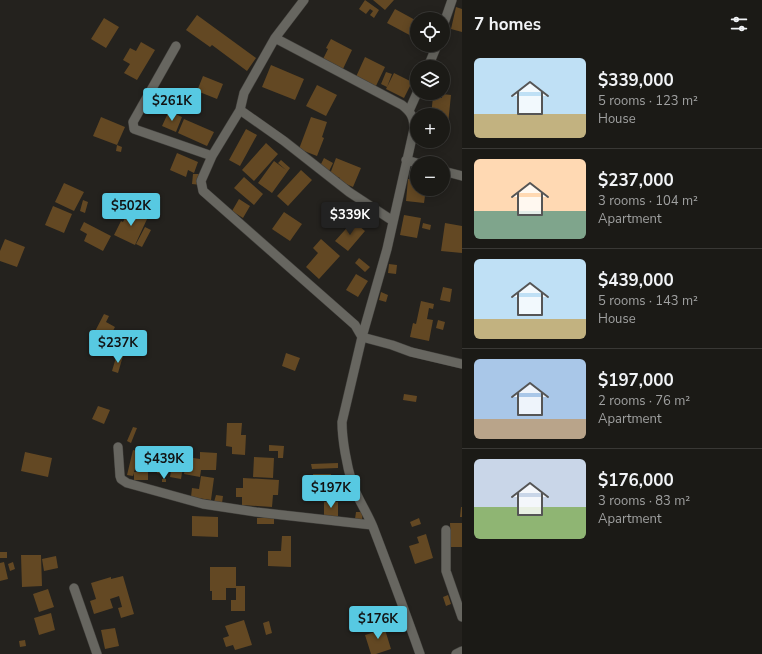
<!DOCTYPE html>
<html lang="en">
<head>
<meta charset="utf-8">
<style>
  body { margin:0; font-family:"Nunito Sans",sans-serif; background:#24231f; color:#f1f3f6; height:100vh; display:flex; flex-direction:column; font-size:15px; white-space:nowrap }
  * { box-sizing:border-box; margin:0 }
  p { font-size:13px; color:#a0a1a1 }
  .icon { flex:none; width:22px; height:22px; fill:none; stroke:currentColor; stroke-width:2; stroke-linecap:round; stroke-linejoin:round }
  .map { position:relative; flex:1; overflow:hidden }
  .side { display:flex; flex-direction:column; background:#1b1a16; width:300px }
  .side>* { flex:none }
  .controls { position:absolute; left:410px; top:12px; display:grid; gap:8px }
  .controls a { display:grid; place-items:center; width:40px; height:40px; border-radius:50%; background:#1b1a16; box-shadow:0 2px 10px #0003,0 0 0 1px #393835; font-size:20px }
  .price { position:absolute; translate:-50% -34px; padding:0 9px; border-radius:4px; background:#57c9e2; color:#111; font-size:13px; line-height:26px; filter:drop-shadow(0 1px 2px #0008) }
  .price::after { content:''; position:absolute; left:50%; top:24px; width:12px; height:9px; margin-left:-6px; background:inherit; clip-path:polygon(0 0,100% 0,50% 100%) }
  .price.selected { background:#222; color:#fff }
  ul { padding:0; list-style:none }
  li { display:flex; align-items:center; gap:12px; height:100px; padding:0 12px }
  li+li { border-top:1px solid #393835 }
  li span { display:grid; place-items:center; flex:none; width:112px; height:80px; border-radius:6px; color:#555 }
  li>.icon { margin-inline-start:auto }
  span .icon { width:48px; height:48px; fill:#fffc; stroke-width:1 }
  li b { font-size:17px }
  h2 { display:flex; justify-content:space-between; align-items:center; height:48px; padding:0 12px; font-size:17px }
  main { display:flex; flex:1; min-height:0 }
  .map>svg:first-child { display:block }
  .building { fill:#634823 }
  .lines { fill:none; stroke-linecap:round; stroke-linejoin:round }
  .minor-casing { stroke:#403f3b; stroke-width:10 }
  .minor { stroke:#676660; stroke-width:9 }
</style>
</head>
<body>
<main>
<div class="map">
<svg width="462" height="654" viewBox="0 0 462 654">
  <rect width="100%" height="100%" fill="#24221e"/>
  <path class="building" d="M365 0 379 10 374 18 370 15 373 11 370 9 366 14 359 9Z
    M373 0H394L385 10Z
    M456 7 462 9V32L451 29Z
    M395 9 417 21V39L387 23Z
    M197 15 256 58 247 71 212 45 210 47 186 30Z
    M104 18 119 27 106 48 91 39Z
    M331 39 352 50 342 71 322 61 328 49 326 48Z
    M141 42 155 50 137 80 124 73 130 64 123 60 130 48 136 51Z
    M365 57 385 67 375 88 355 79Z
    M271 65 304 79 295 100 262 87Z
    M386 72 392 74 387 87 381 84Z
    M394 73 412 82 404 98 386 89Z
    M203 76 223 84 217 99 197 91Z
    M317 85 337 95 326 116 306 106Z
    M442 94 451 95 448 124 443 123V115H431L433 97 442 98Z
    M169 111 182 117 176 132 162 126Z
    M101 117 125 127 117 145 93 136Z
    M311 117 327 122 322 137 324 138 317 156 299 149Z
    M184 119 214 132 207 146 178 133Z
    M246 129 257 135 240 166 229 160Z
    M266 143 278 154 254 181 242 170Z
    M117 145 122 147 121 152 116 151Z
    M177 153 198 162 194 173 188 170 186 177 170 170Z
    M324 158 333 163 328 173 319 168Z
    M336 158 361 168 353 187 339 181 340 178 330 174Z
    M281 160 290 168 272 193 258 183 274 161 286 170 278 163Z
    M301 170 312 180 288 206 277 196Z
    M193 174H202L201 185 192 184Z
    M244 177 263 194 254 205 234 188Z
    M408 179 417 180V189H426L424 203 406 201Z
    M64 183 84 192 74 211 55 202Z
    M239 199 250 206 243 218 232 211Z
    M83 200 88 202 85 213 80 211Z
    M53 206 72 214 64 233 45 225Z
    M130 208 148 217 135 245 114 235 121 221 123 222Z
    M284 212 302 224 290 241 272 229Z
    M404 215 421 218 417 238 400 235Z
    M353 221 365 231 348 251 335 241Z
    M84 222 111 236 103 251 84 241 87 234 80 230Z
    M423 223 431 225 430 230 422 228Z
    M445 223 462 226V253L441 251Z
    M145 227 151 230 142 247 136 244Z
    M5 239 25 247 17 267 0 261V251Z
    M321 239 340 256 319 279 306 267 318 253 313 248Z
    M359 258 370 267 365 272 355 263Z
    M389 264 397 265 396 274 388 273Z
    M356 274 368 281 358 297 346 290Z
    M443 287 452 289 450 302 440 300Z
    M381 292 388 295 386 302 379 300Z
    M421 301 434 304 433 309 429 308 427 319 433 320 429 341 410 337 413 323 416 324Z
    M104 314 109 316 106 322 115 327 103 350 89 343Z
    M438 320 445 322 443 330 436 328Z
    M286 353 300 358 295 371 282 366Z
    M117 354 123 356 118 373 112 371Z
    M404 394 417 396 416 402 403 400Z
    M98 406 110 410 104 424 92 419Z
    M227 423H242L241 435H246L245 455 232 454V447L226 446Z
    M133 427 137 428 131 443 127 441Z
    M269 445 284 446 283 458H278V451H269Z
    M148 449H155L154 465 148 464Z
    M133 450 140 452 134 472H148V480H134V473L133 476 127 475Z
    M25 452 52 458 48 477 21 471Z
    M200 452 217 453 216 470H201L200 477 184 474 187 457 200 459Z
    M145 453V464H139V454Z
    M174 453 186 456 184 466 172 464Z
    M254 457 274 458 273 478 253 477Z
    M338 463V468L312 469 311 464Z
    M138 465H153L152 472 137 471Z
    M172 466 183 467 181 479 170 477Z
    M158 467 166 469 165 474 157 473Z
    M313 474H331L332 495 307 497V490H314Z
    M201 476 214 478 211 500 191 497 192 488 199 489Z
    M243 478 279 480 278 495H273L272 507 242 505V497H236V488H243Z
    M162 479H166V482H162Z
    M345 488 346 495 339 496V489Z
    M216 495 223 496 222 503 214 502Z
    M324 502H338V516H324Z
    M461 507H462V517H460Z
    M356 512H363L362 520 355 519Z
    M192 516 218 517V537L192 536Z
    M257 518H274V524H257Z
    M419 518 421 524 412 527 410 522Z
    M450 523H462V547H451Z
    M426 534 433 558 415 564 409 546 419 543 417 537Z
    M282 536H291V567L268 566V551H281Z
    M0 552H7V558H0Z
    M21 555H41L42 586 22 587Z
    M56 556 58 568 44 571 42 559Z
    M4 562 8 579 0 581V563Z
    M13 562 15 569 10 571 8 564Z
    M210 567H236V586H245V611H231V600H236V588H226V600H212V591H210Z
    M123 576 134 614 121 618 118 608 122 607 119 596 110 599 113 608 94 614 90 601 96 599 91 583 111 577V579Z
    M48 589 54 607 39 612 33 594Z
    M448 595 451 604 446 606 443 597Z
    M51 613 55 630 39 635 34 618Z
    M244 620 252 645 235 650 233 645 226 647 223 638 229 636 225 626Z
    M269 621 272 633 266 635 263 623Z
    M383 623 391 649 376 654H371L365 635 375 632 373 626Z
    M115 628 119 646 105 649 101 630Z
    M25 640 26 646 20 647 19 641Z"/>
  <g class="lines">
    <g class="minor-casing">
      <path id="minor" d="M304 0 275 38 244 93 240 110 284 141 349 192 393 221
        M443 26 452 0
        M275 38 402 105C411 112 414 117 414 129L387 249 362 337 342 422C342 440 347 466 352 483 357 498 367 512 373 527 389 569 405 611 420 654
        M176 46 133 122 134 129 212 156
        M428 67 437 45
        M240 110 212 156 201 181 203 191 355 325 362 337 392 345 411 352 462 364
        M409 111 417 93
        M406 160 417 163
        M443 171 462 176
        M118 447 120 476 121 479 127 483 203 504 256 512 372 525
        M446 530V571L462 617
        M74 588 97 654
        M456 654 462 651"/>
    </g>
    <use href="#minor" class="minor"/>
  </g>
</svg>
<div class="controls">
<a><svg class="icon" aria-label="locate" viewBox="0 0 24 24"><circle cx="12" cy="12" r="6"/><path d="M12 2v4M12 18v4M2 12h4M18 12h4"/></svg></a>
<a><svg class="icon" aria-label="layers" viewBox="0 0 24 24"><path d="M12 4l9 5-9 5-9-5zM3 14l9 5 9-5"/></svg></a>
<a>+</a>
<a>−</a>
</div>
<b class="price" style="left:172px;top:122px">$261K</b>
<b class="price" style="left:131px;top:227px">$502K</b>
<b class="price selected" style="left:350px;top:236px">$339K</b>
<b class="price" style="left:118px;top:364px">$237K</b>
<b class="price" style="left:164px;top:480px">$439K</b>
<b class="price" style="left:331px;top:509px">$197K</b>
<b class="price" style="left:378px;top:640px">$176K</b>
</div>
<section class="side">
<h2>7 homes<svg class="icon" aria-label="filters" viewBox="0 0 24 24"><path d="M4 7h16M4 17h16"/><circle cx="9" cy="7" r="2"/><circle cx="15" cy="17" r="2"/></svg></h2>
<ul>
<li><span style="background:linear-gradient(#bfe0f5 70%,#c2b280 0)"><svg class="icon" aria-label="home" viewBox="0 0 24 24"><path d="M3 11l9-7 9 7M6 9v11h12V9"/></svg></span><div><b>$339,000</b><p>5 rooms · 123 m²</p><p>House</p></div></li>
<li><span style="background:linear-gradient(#ffd9b3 65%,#7fa58c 0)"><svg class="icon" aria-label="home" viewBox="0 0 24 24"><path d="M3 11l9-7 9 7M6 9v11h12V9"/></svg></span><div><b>$237,000</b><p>3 rooms · 104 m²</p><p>Apartment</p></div></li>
<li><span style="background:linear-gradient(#bfe0f5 75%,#c2b280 0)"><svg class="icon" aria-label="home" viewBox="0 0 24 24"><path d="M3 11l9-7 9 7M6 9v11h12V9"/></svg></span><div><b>$439,000</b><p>5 rooms · 143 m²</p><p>House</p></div></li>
<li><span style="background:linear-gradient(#a9c7e8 75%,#b9a48a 0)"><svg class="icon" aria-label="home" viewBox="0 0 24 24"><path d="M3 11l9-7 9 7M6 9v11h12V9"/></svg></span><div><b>$197,000</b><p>2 rooms · 76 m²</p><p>Apartment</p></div></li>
<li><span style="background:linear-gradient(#c9d6e8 60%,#8fb573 0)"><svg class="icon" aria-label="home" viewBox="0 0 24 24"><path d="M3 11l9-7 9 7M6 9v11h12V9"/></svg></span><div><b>$176,000</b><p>3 rooms · 83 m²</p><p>Apartment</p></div></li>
</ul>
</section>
</main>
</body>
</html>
